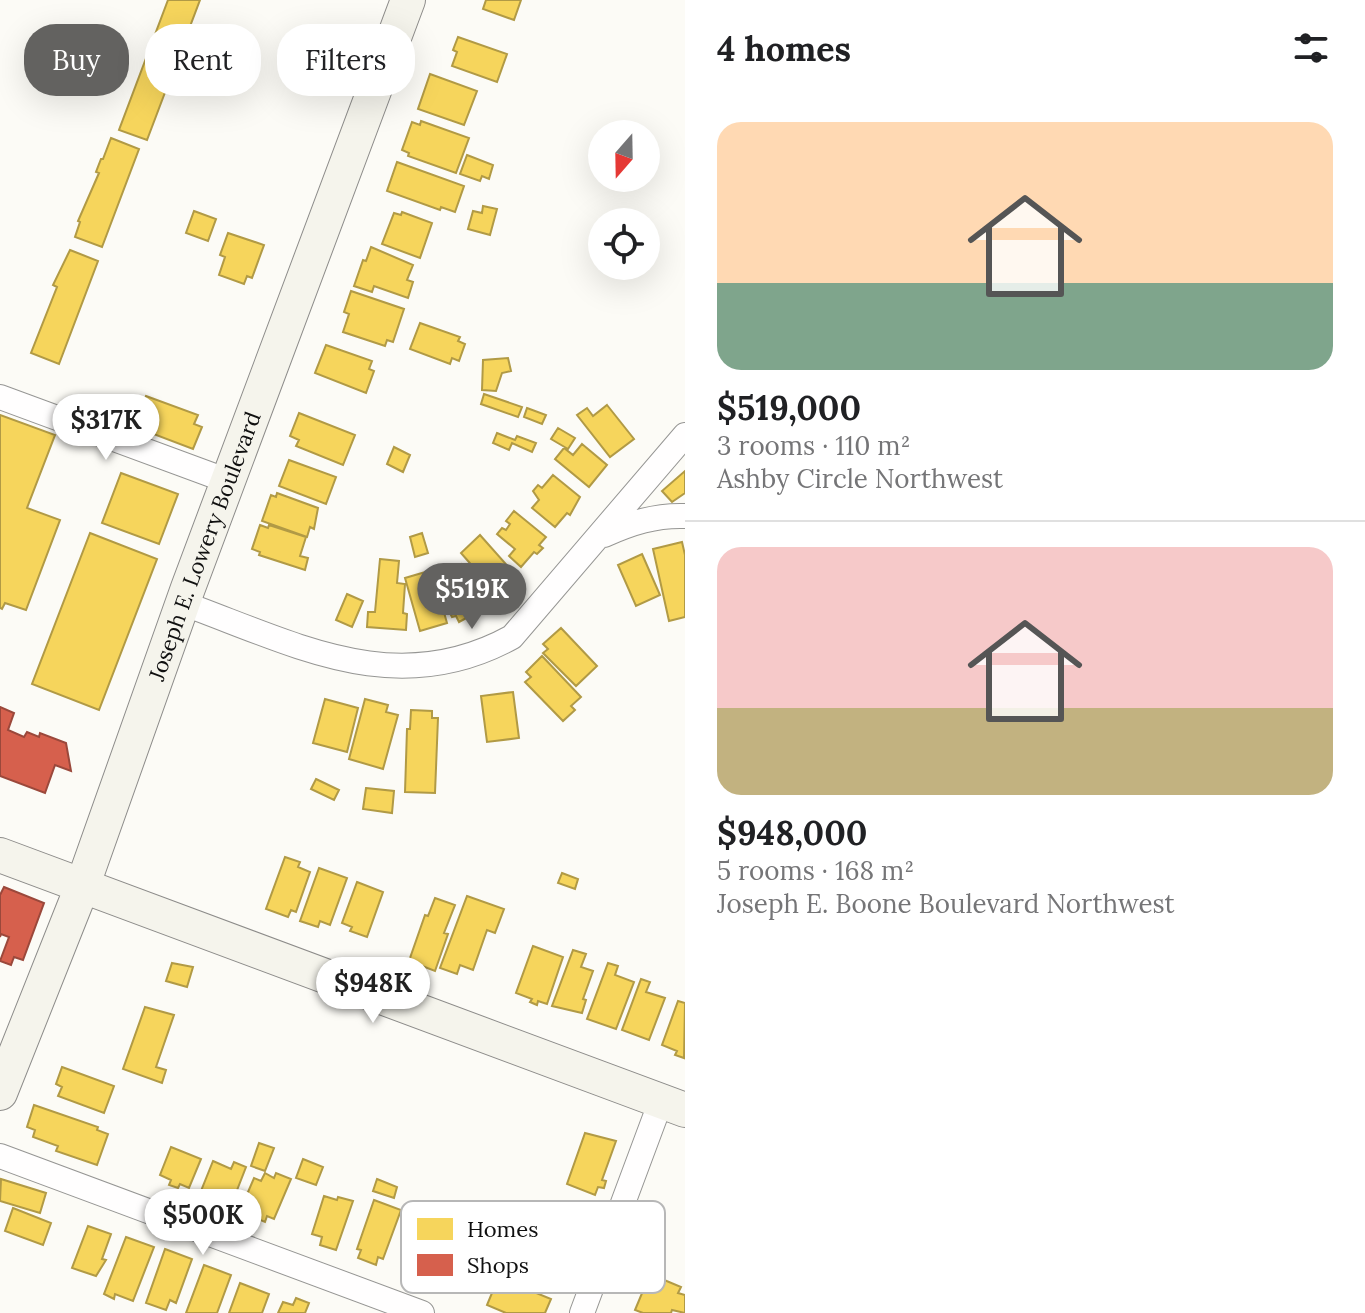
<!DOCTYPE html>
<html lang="en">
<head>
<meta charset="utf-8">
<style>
  body { margin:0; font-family:Lora,serif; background:#f2f2f2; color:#202124; height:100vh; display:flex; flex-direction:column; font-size:30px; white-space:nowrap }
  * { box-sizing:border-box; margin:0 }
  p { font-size:26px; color:#757577 }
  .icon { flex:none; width:44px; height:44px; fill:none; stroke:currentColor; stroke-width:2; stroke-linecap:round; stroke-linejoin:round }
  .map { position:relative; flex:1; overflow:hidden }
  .side { display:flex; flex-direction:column; background:#fff; width:680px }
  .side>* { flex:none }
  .hud { position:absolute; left:24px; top:24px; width:540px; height:72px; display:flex; gap:16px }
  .needle { width:52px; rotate:200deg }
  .fabs { position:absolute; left:588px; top:120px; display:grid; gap:16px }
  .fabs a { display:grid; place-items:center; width:72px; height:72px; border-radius:50%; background:#fff; box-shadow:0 8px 32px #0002; font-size:40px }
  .price { position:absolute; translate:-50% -68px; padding:0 18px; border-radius:28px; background:#fff; color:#222; font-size:26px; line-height:52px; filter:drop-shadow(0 2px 4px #0008) }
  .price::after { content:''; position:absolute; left:50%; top:48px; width:24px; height:18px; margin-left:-12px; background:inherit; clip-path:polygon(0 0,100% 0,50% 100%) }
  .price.selected { background:#636260; color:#fff }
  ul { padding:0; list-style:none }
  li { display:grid; align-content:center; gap:16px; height:424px; padding:0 32px }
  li+li { border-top:2px solid #e0e0e0 }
  li span { display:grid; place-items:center; height:248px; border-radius:24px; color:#555 }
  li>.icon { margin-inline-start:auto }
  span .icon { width:144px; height:144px; fill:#fffc; stroke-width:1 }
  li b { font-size:34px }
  h2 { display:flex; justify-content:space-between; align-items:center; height:96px; padding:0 32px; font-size:34px }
  .chip { padding:0 28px; border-radius:32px; background:#fff; box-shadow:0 8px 32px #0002; font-size:28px; line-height:72px }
  .chip.selected { background:#636260; color:#fff }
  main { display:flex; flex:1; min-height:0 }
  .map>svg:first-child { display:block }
  .homes { fill:#f6d55c; stroke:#b19a45; stroke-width:2 }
  .shops { fill:#d6604d; stroke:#9b483b; stroke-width:2 }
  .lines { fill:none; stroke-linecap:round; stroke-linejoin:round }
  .minor-casing { stroke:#969694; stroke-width:26 }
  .secondary-casing { stroke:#8d8c8a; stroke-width:36 }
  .minor { stroke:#fffefe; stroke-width:24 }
  .secondary { stroke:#f5f4ec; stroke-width:34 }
  .labels { text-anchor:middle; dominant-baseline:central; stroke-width:8; stroke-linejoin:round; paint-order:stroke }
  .street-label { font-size:22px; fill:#101010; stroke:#fff }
  .key { fill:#fff; stroke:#b7b7b7; stroke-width:2 }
  .key-label { font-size:22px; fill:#101010 }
</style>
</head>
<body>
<main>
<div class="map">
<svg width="685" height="1313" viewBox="0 0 685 1313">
  <rect width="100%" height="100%" fill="#fcfbf6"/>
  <path class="homes" d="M168 0H200L147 140 119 130Z
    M486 0H521L514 20 483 9Z
    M458 37 507 54 497 82 452 66 457 52 453 50Z
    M430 74 477 91 464 125 418 109Z
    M421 121 469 138 456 173 408 156 409 153 402 150 412 122 420 125Z
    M111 138 139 149 102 247 75 237 80 222 78 221 99 173 96 172 101 159H103Z
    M467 155 493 165 489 179 482 176 480 181 460 174Z
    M397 162 464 186 455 212 441 207 440 210 387 191Z
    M483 206 497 209 490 235 468 229 473 211 482 213Z
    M194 211 216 219 208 241 186 233Z
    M402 212 432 223 420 258 382 244 394 213 401 215Z
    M228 233 264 245 252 278 247 276 244 284 219 275 225 257 220 255Z
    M371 247 413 265 407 280 413 282 408 298 374 286 372 292 354 286 363 260 366 261Z
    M70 250 98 261 59 364 31 353 57 287 53 285Z
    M351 291 404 309 393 342 387 340 385 346 343 332 349 314 344 312Z
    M420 323 460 337 458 341 465 344 459 361 452 358 450 364 410 349Z
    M326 345 372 361 369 369 374 371 366 393 315 373Z
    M508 358 511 371 502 373 496 391 482 390 483 360Z
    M484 394 522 407 518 417 481 404Z
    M146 396 198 415 194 424 202 427 193 449 135 427Z
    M607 405 634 439 610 457 577 415 587 408 593 416Z
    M527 408 546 415 542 424 524 417Z
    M299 413 355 435 343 465 296 446 299 440 290 436Z
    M0 415 55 435 27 508 60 520 26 610 5 603 2 609 0 608Z
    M558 428 575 438 568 449 551 439Z
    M497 433 515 440 517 436 536 443 532 452 512 443 509 450 493 443Z
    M582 444 607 465 589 487 555 459 564 448 573 455Z
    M394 447 410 455 403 472 387 464Z
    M289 460 336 477 326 504 279 486Z
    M685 471V493L672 502 662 491Z
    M121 473 178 494 159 544 102 523Z
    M553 475 580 497 570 515 567 513 555 527 532 508 539 500 533 491 538 485 542 488Z
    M277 493 318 508 314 529 310 527 307 537 262 521 271 495 276 497Z
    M514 511 546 537 539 545 543 548 537 554 534 552 521 567 509 556 515 549 497 534 502 528 506 530 510 524 506 521Z
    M260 525 268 528 269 525 306 537 300 556 308 558 305 570 259 555 260 552 252 549Z
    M90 533 157 559 99 710 32 684Z
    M422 533 428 553 415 557 410 537Z
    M480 535 512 571 506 576 510 581 496 593 461 553Z
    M682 542 685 555V617L669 621 653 549Z
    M642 554 660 595 636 606 618 565Z
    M380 559 399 561 397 583 405 584 403 613 407 614 406 630 367 627 368 612H375Z
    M461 564 482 604 477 607 479 611 459 622 456 616 452 617 445 603 449 602 436 575Z
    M432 570 447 623 420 631 405 578Z
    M347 594 363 601 352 627 336 620Z
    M561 628 597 666 576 686 543 653 548 649 543 644Z
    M542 656 581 697 571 706 575 710 563 721 525 682 531 677 526 672Z
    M513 692 519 738 487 742 481 696Z
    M325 699 358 708 347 752 313 743Z
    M365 699 388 705 386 712 398 715 383 769 349 759Z
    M411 710 432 711V718H438L435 793 405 792 407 729H410Z
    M316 779 339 790 334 800 311 789Z
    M366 788 394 791 392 813 363 809Z
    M285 857 300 862 298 867 310 872 296 912 291 910 288 917 266 909Z
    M319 868 347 878 330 925 320 921 318 927 300 921Z
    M562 873 578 879 575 889 558 883Z
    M357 882 383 892 367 937 350 931 352 927 342 923Z
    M467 896 504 909 495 933 487 930 473 970 460 965 457 974 440 968Z
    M435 898 455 905 444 933 448 934 435 971 409 961 425 915 428 916Z
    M533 946 563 957 547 1004 538 1001 537 1005 530 1002 532 999 516 993Z
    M573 950 586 954 581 967 593 971 583 999 586 1000 582 1013 552 1006Z
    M172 963 193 967 187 987 166 981Z
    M608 963 618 966 615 975 634 982 616 1029 587 1019Z
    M641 979 650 982 646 992 665 998 649 1040 622 1030Z
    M678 1001 685 1003 684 1058 675 1055 677 1051 662 1045Z
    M145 1007 174 1015 156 1067 166 1070 162 1083 123 1069Z
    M62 1067 114 1086 104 1113 58 1096 62 1087 56 1084Z
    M34 1105 98 1127 97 1130 108 1134 97 1165 56 1151 58 1146 33 1137 35 1130 27 1127Z
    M585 1133 616 1141 602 1180 606 1181 604 1188 598 1187 595 1195 567 1184Z
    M259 1143 274 1148 265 1171 251 1166Z
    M171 1147 201 1159 189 1188 180 1184 178 1188 169 1185 171 1180 160 1175Z
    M303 1159 323 1167 316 1185 296 1178Z
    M213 1161 231 1169 234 1162 246 1167 232 1203 223 1200 221 1204 212 1200 214 1196 201 1191Z
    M265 1173 274 1178 276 1173 291 1179 274 1219 267 1216 265 1222 251 1216 254 1210 242 1206 254 1178 261 1181Z
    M1 1179 46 1193 40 1213 0 1201Z
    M377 1179 397 1187 394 1198 373 1191Z
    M324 1196 337 1200 338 1197 353 1201 336 1250 320 1245 322 1237 312 1234Z
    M374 1200 401 1210 383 1259 378 1257 376 1265 358 1258 361 1250 357 1249Z
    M13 1208 51 1223 43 1245 5 1231Z
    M88 1226 111 1234 102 1259 106 1260 96 1276 72 1268Z
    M126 1237 154 1247 133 1301 115 1294 114 1299 104 1294Z
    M165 1249 192 1259 176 1303 170 1300 166 1310 146 1303Z
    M204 1265 231 1275 217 1313H186Z
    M485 1272 551 1299 545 1313H506L487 1305 492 1293 479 1288Z
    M650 1274 681 1287 678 1293 685 1295V1313L672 1310 671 1313H643L635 1310Z
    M240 1283 269 1294 262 1313H229Z
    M296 1298 309 1303 305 1313H278L283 1302 293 1305Z"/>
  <path class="shops" d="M0 707 14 713 8 730 24 737 27 732 39 737 40 733 66 743 71 771 55 765 45 793 0 776Z
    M4 887 44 903 23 960 14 957 11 965 0 961 9 937 1 934 0 937V895Z"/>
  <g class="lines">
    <g class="minor-casing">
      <path id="minor" d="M0 397 228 481
        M604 535C631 523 655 515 685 516
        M182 603C295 644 396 701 512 637L685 435
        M0 1156 422 1313
        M582 1313 661 1101"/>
    </g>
    <g class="secondary-casing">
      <g id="secondary">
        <path d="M0 855 685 1110"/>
        <path id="s1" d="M0 1093 82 887 188 588 408 0"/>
      </g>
    </g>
    <use href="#minor" class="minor"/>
    <use href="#secondary" class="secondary"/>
  </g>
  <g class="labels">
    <g class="street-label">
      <text stroke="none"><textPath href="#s1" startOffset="584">Joseph E. Lowery Boulevard</textPath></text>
    </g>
  </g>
  <rect x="401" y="1201" width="264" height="92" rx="12" class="key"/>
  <rect x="417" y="1218" width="36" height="22" fill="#f6d55c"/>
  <rect x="417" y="1254" width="36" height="22" fill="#d6604d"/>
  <g class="key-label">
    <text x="467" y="1237">Homes</text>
    <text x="467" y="1273">Shops</text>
  </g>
</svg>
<div class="fabs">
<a><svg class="needle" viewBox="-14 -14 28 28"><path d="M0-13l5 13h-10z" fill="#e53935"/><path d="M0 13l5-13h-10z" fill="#757577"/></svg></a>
<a><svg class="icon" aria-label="locate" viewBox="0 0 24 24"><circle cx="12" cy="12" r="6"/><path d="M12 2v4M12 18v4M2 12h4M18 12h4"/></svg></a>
</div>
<b class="price" style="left:106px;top:462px">$317K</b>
<b class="price selected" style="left:472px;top:631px">$519K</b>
<b class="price" style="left:373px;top:1025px">$948K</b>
<b class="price" style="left:203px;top:1257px">$500K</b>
<div class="hud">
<a class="chip selected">Buy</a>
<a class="chip">Rent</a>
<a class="chip">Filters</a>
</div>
</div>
<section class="side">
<h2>4 homes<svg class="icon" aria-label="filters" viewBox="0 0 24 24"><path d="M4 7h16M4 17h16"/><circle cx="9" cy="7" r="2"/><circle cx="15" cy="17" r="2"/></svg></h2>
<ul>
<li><span style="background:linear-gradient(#ffd9b3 65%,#7fa58c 0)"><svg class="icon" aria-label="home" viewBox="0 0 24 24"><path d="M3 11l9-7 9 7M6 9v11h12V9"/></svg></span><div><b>$519,000</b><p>3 rooms · 110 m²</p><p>Ashby Circle Northwest</p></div></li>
<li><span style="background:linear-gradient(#f6c9c9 65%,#c2b280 0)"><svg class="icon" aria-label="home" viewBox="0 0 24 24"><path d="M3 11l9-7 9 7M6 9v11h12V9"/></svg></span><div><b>$948,000</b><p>5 rooms · 168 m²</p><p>Joseph E. Boone Boulevard Northwest</p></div></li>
</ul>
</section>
</main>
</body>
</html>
